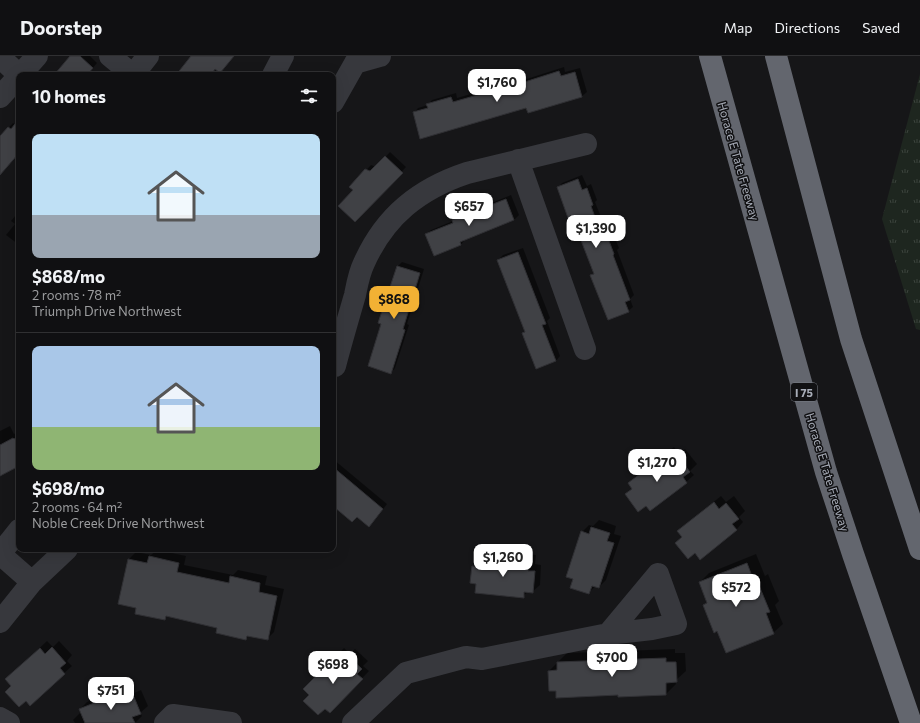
<!DOCTYPE html>
<html lang="en">
<head>
<meta charset="utf-8">
<style>
  body { margin:0; font-family:Commissioner,sans-serif; background:#19191b; color:#f1f3f6; height:100vh; display:flex; flex-direction:column; font-size:15px; white-space:nowrap }
  * { box-sizing:border-box; margin:0 }
  p { font-size:13px; color:#9c9d9f }
  .icon { flex:none; width:22px; height:22px; fill:none; stroke:currentColor; stroke-width:2; stroke-linecap:round; stroke-linejoin:round }
  .map { position:relative; flex:1; overflow:hidden }
  .details { position:absolute; left:16px; top:16px; width:320px; height:480px; display:flex; flex-direction:column; background:#101012; border-radius:8px; box-shadow:0 4px 16px #0002,0 0 0 1px #303032 }
  .details>* { flex:none }
  .price { position:absolute; translate:-50% -34px; padding:0 9px; border-radius:8px; background:#fff; color:#222; font-size:13px; line-height:26px; filter:drop-shadow(0 1px 2px #0008) }
  .price::after { content:''; position:absolute; left:50%; top:24px; width:12px; height:9px; margin-left:-6px; background:inherit; clip-path:polygon(0 0,100% 0,50% 100%) }
  .price.on { background:#f2b134; color:#111 }
  ul { padding:0; list-style:none }
  li { display:grid; align-content:center; gap:8px; height:212px; padding:0 16px }
  li+li { border-top:1px solid #303032 }
  li span { display:grid; place-items:center; height:124px; border-radius:8px; color:#555 }
  li>.icon { margin-inline-start:auto }
  span .icon { width:72px; height:72px; fill:#fffc; stroke-width:1 }
  li b { font-size:17px }
  h2 { display:flex; justify-content:space-between; align-items:center; height:48px; padding:0 16px; font-size:17px }
  header { display:flex; align-items:center; gap:24px; box-sizing:border-box; height:56px; padding:0 20px; background:#101012; border-bottom:1px solid #303032 }
  header strong { font-size:19px }
  nav { display:flex; gap:22px; margin-inline-start:auto; font-size:14px }
  .map>svg:first-child { display:block }
  .park { fill:url(#park-tufts) }
  .shadow { fill:#0007 }
  .building { fill:#404145; stroke:#303034 }
  .lines { fill:none; stroke-linecap:round; stroke-linejoin:round }
  .minor { stroke:#37383d; stroke-width:22 }
  .highway { stroke:#63666e; stroke-width:22 }
  .labels { text-anchor:middle; dominant-baseline:central; stroke-width:3; stroke-linejoin:round; paint-order:stroke }
  .shield { fill:#111113; stroke:#7b7e86; stroke-width:1 }
  .shield-label { font-size:11px; font-weight:bold; fill:#a8adb8 }
  .street-label { font-size:12px; fill:#a8adb8; stroke:#111113 }
</style>
</head>
<body>
<header>
<strong>Doorstep</strong>
<nav><a>Map</a><a>Directions</a><a>Saved</a></nav>
</header>
<div class="map">
<svg width="920" height="667" viewBox="0 0 920 667">
  <defs>
    <pattern id="park-tufts" width="24" height="20" patternUnits="userSpaceOnUse"><rect width="24" height="20" fill="#1e261f"/><path d="M3 7l-1-3M5 7V3M7 7l1-3M15 17l-1-3M17 17v-4M19 17l1-3" fill="none" stroke="#3c433d"/></pattern>
  </defs>
  <rect width="100%" height="100%" fill="#161618"/>
  <path class="park" d="M920 18V274L916 273 882 163Z"/>
  <path class="shadow" d="M72 0H90L97 7 87 19H55Z
    M564 11 565 16 580 12 587 36 582 40 528 56 527 51 414 57 418 52 428 49 432 44 456 37 457 42 481 35V34L486 29 510 22 511 28Z
    M19 65V97L0 119V81L13 67 16 69Z
    M390 96 406 111 355 165 354 134 350 131 371 109 376 111Z
    M582 119 587 130 591 128 597 144 595 146 606 174 611 173 619 192 617 194 634 239 630 243 633 251 628 255 592 219 594 217 578 173 558 132 562 127Z
    M511 139 519 159 514 164 465 183 461 189 426 178 431 174 453 165 458 160Z
    M19 155V189L6 179 15 168 11 165Z
    M523 192 550 262 547 265 560 300 556 305 523 277 526 275 498 204 503 199Z
    M402 206 424 213 407 268 409 269 395 312 391 317 383 268 398 210Z
    M10 370 14 378 19 375V408L0 418V375Z
    M674 391 679 398 685 393 697 408 690 415 694 419 686 426 646 448 627 438 633 432 629 427 636 420Z
    M333 403 387 448 374 465 357 460 333 449Z
    M721 440 726 446 734 440 745 455 739 461 743 466 736 474 683 480 686 468Z
    M599 464 616 470 614 478 621 480 606 524 599 531 596 530 588 537 574 522 582 476 589 469 593 470Z
    M157 494 186 500 184 509 233 519 238 514 267 520 265 529 284 533 274 576 267 583 250 579 246 583 218 571 168 559 165 563 137 551 119 547 129 503 136 496 151 499Z
    M488 495 536 499 535 508 541 509 540 529 532 536 529 535 523 540 477 527 473 510Z
    M756 498 765 520 768 518 779 545 775 549 783 568 773 577 718 574 704 549 708 545 700 526 709 517Z
    M47 585 53 591 59 585 72 599 67 605 72 610 30 648 12 630 14 616Z
    M344 592 350 598 355 593 368 605 363 610 369 615 330 656 305 633Z
    M675 593V597H685L686 615 675 625 676 628 666 638 619 640V638L557 634 549 615 567 597Z
    M129 629 132 638 141 634 148 650 140 657 142 660 135 667H75L73 664 81 656 80 653 87 646Z"/>
  <path class="building" d="M70 0H80L93 12 87 19H54Z
    M191 0H234L220 17 215 13 211 19H176Z
    M559 15 561 20 575 16 582 41 528 57 526 52 420 83 413 56 428 52 426 48 451 41 453 46 481 38 480 33 505 26 506 32Z
    M19 63V97L0 119V80L8 71 11 73Z
    M385 100 403 117 355 166 338 150 353 134 349 131 365 113 370 115Z
    M578 123 582 134 587 132 593 149 591 150 601 178 606 177 614 198 613 199 630 244 625 246 629 256 608 264 590 219 594 218 577 174 573 176 557 131Z
    M506 143 514 164 460 186 461 189 434 200 425 178 453 167 452 164Z
    M518 196 546 268 542 269 556 305 536 313 522 277 525 276 497 204Z
    M397 210 420 217 403 273 405 274 391 318 368 310 381 268 378 267Z
    M19 380V410L0 420V389L13 382 14 383Z
    M666 398 671 404 677 399 690 416 683 421 687 427 650 455 646 450 638 456 625 438 632 433 628 427Z
    M333 411 383 453 369 471 357 461 352 466 333 450Z
    M714 446 719 453 726 447 739 463 732 468 737 474 700 504 695 497 688 503 675 487 682 481 677 475Z
    M591 471 610 477 607 485 614 487 599 532 592 530 589 538 570 532 573 523 566 521 581 475 589 478Z
    M149 500 179 507 177 516 229 527 230 520 260 527 259 536 277 540 268 584 247 580 246 584 216 577 217 572 166 560 165 564 135 558 136 552 118 548 128 503 147 507Z
    M480 502 529 506 528 515H535L533 537 524 536V542L475 537 476 528 470 527 472 510 479 511Z
    M747 507 755 528 758 527 770 556 766 557 774 578 726 597 717 575 714 577 703 549 707 547 699 526Z
    M52 591 66 607 60 612 65 618 30 650 26 645 19 651 5 636 11 630 5 623 40 592 45 598Z
    M337 599 342 604 347 599 362 613 357 618 363 623 330 657 325 653 318 659 303 645 309 639 303 633Z
    M666 602V606H676L677 626 666 627V639L618 641V639L556 642V635H549L548 615 557 614V606Z
    M122 636 125 645 134 641 141 658 132 661 135 667H85L79 653Z"/>
  <g class="lines">
    <path class="minor" d="M110 0 133 19
      M0 1 19 19
      M355 7 380 0
      M20 19 37 0
      M133 19 148 0
      M273 19 283 0
      M0 41 19 20
      M333 46 359 0
      M518 104 585 293
      M333 310H335C341 287 348 263 355 239 357 229 359 217 364 207 385 160 419 133 467 117L586 88
      M0 498 32 526
      M0 498 19 474
      M0 566 32 526 67 493
      M608 578 658 518
      M0 662 9 667
      M165 667 173 659 231 667
      M353 667 406 617 466 601 482 603 608 578 652 573 676 568 658 518"/>
    <path class="highway" d="M710 0 826 416 853 498 911 667
      M776 0 851 283 920 493"/>
  </g>
  <g class="labels">
    <rect class="shield" x="791" y="327" width="26" height="18" rx="3"/>
    <g class="shield-label">
      <text x="804" y="336">I 75</text>
    </g>
    <g class="street-label">
      <text transform="translate(739 105) rotate(74)">Horace E Tate Freeway</text>
      <text transform="translate(828 416) rotate(73)">Horace E Tate Freeway</text>
    </g>
  </g>
</svg>
<b class="price" style="left:497px;top:47px">$1,760</b>
<b class="price" style="left:469px;top:171px">$657</b>
<b class="price" style="left:596px;top:193px">$1,390</b>
<b class="price on" style="left:394px;top:264px">$868</b>
<b class="price" style="left:657px;top:427px">$1,270</b>
<b class="price" style="left:503px;top:522px">$1,260</b>
<b class="price" style="left:736px;top:552px">$572</b>
<b class="price" style="left:612px;top:622px">$700</b>
<b class="price" style="left:333px;top:629px">$698</b>
<b class="price" style="left:111px;top:655px">$751</b>
<section class="details">
<h2>10 homes<svg class="icon" aria-label="filters" viewBox="0 0 24 24"><path d="M4 7h16M4 17h16"/><circle cx="9" cy="7" r="2"/><circle cx="15" cy="17" r="2"/></svg></h2>
<ul>
<li><span style="background:linear-gradient(#bfe0f5 65%,#9aa5b1 0)"><svg class="icon" aria-label="home" viewBox="0 0 24 24"><path d="M3 11l9-7 9 7M6 9v11h12V9"/></svg></span><div><b>$868/mo</b><p>2 rooms · 78 m²</p><p>Triumph Drive Northwest</p></div></li>
<li><span style="background:linear-gradient(#a9c7e8 65%,#8fb573 0)"><svg class="icon" aria-label="home" viewBox="0 0 24 24"><path d="M3 11l9-7 9 7M6 9v11h12V9"/></svg></span><div><b>$698/mo</b><p>2 rooms · 64 m²</p><p>Noble Creek Drive Northwest</p></div></li>
</ul>
</section>
</div>
</body>
</html>
